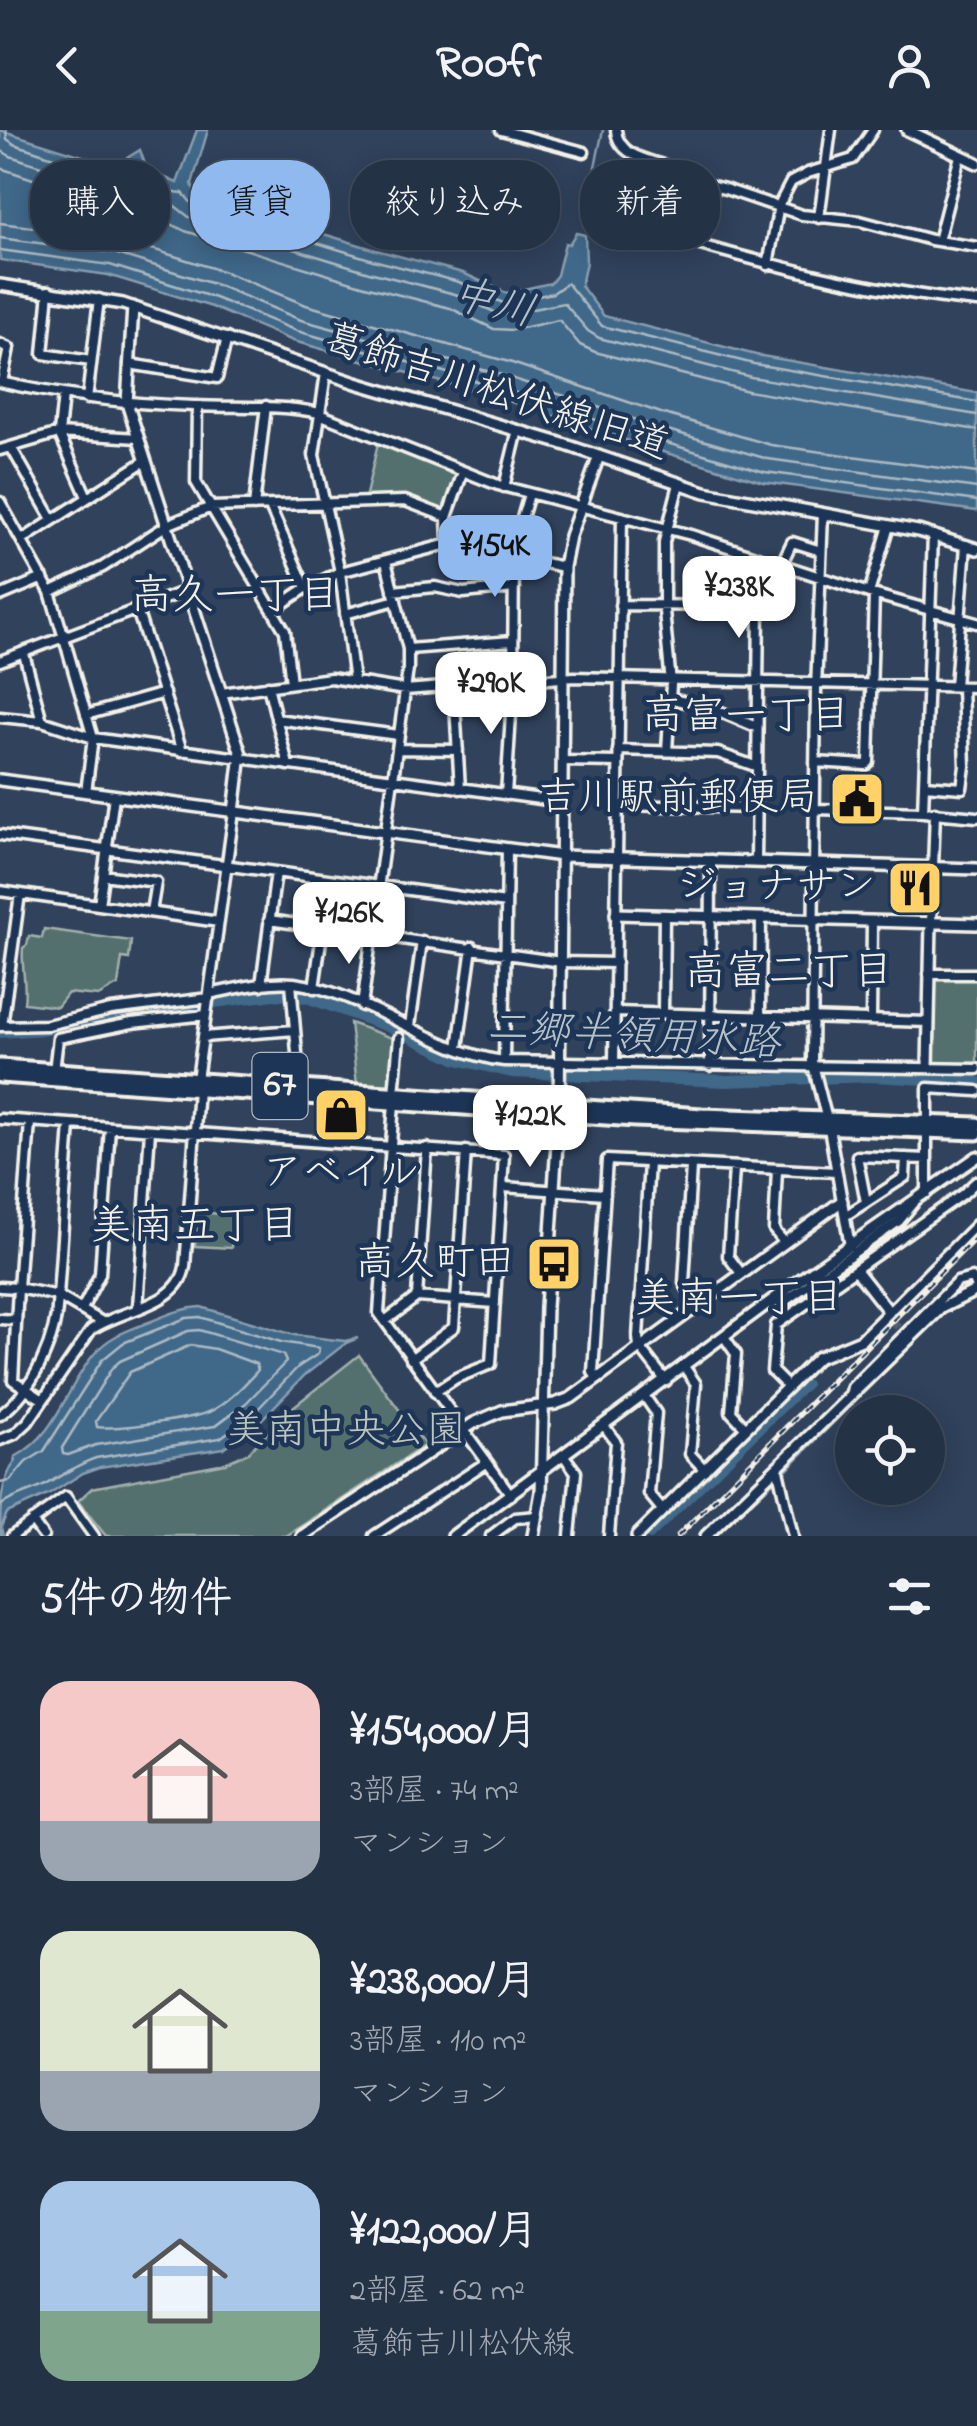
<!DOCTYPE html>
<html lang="ja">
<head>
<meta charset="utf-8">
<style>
  body { margin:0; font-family:"Indie Flower","Klee One",sans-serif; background:#2c3a4c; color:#f1f3f6; height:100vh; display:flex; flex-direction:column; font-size:38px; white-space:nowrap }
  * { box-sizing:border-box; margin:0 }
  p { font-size:32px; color:#a3aab3 }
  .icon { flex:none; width:55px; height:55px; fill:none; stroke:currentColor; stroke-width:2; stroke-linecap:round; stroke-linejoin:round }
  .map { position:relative; height:1406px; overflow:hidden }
  .sheet { display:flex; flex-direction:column; background:#243245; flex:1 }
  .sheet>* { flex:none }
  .guide { position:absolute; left:30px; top:30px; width:918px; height:90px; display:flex; gap:20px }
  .buttons { position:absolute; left:835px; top:1265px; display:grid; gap:20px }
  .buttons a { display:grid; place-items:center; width:110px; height:110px; border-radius:50%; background:#243245; box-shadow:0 5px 25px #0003,0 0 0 2px #414d5e; font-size:50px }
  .price { position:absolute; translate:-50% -85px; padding:0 22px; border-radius:20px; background:#fff; color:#222; font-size:32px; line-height:65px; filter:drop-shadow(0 2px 5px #0008) }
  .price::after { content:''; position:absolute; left:50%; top:60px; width:30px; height:22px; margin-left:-15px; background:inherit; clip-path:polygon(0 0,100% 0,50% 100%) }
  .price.selected { background:#90b9f0; color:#111 }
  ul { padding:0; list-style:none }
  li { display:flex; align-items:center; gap:30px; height:250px; padding:0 40px }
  li span { display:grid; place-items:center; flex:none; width:280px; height:200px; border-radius:30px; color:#555 }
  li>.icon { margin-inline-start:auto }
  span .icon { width:120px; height:120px; fill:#fffc; stroke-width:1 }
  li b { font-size:42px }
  h2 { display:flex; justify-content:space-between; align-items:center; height:120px; padding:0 40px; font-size:42px }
  .pill { padding:0 35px; border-radius:40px; background:#243245; box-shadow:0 5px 25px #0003,0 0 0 2px #414d5e; font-size:35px; line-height:90px }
  .pill.selected { background:#90b9f0; color:#111 }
  header { display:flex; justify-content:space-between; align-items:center; height:130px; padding:0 40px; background:#243245; font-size:45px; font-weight:800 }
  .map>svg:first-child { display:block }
  .green { fill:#52706e; stroke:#a3b0ab; stroke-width:2.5 }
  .water { fill:#416789; stroke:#899eaf; stroke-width:2.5 }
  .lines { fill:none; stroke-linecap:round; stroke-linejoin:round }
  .shore { stroke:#acbac2; stroke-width:2.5 }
  .stream { stroke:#899eaf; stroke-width:2.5 }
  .canal { stroke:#416789; stroke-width:8 }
  .river { stroke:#416789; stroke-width:12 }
  .minor-tunnel { stroke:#4d5c71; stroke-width:8; stroke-dasharray:8 4; stroke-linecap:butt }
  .minor-casing { stroke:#f4f1e8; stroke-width:15 }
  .tertiary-casing { stroke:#f4f1e8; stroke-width:16 }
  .primary-casing { stroke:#f4f1e8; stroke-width:19 }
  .minor { stroke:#1d3557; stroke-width:8 }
  .tertiary { stroke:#1d3557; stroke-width:9 }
  .primary { stroke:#1d3557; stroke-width:11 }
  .rail-casing { stroke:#f4f1e8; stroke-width:6 }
  .rail { stroke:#1d3557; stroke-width:2.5; stroke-dasharray:8; stroke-linecap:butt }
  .labels { text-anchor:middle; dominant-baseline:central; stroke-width:9; stroke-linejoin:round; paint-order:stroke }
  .shield { fill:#1d3557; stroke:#b4b9bc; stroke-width:2.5 }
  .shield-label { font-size:38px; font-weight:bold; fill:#f4f1e8 }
  .street-label { font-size:40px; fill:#f4f1e8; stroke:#1d3557 }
  .poi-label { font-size:40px; fill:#f4f1e8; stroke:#1d3557; text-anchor:end }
  .park-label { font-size:40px; fill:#bbc4bd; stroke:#1d3557 }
  .water-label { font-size:42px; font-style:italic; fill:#b5c1c7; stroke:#1d3557 }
  .neighbourhood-label { font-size:42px; fill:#f4f1e8; stroke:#1d3557 }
</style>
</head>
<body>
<header><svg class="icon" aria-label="back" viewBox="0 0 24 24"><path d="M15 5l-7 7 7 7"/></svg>Roofr<svg class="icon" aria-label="person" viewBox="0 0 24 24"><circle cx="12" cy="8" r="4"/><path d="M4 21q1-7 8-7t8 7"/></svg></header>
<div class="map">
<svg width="977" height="1406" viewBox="0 0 977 1406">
  <rect width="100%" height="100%" fill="#30425c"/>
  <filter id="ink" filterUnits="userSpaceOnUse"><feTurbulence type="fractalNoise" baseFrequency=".01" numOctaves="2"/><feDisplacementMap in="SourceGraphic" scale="20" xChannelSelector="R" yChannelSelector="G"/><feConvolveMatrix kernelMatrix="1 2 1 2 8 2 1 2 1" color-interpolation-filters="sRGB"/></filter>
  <g filter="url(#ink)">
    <path class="green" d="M379 309 460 344 444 381 406 367 365 369Z
      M44 799 131 811 129 829 122 828 118 855 98 866 68 863 57 877 24 873C27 853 21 838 23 818L27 815 29 806 42 808Z
      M936 846 977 847V936L934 933Z
      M350 893 395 909 389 957 357 955Z
      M197 1082 233 1085 231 1118 195 1116Z
      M359 1225 425 1315 286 1406H106L78 1371 92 1358 225 1333 248 1323 288 1281Z"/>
    <path class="water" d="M0 0 114 36 140 20 147 40 177 53 197 0H208L192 54 196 65 376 120 463 143 506 163 551 153 557 145 565 113 569 114 576 103 585 105 586 132 581 156 604 186 756 225 977 263V381L763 352 650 318 499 268 293 211 212 177 108 145 0 130Z
      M201 1177 294 1205 345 1211 358 1208 346 1213 305 1245 261 1290 224 1318 100 1337 83 1343 50 1364 7 1383 1 1397 3 1406H0C0 1379 0 1350 16 1331L15 1327C58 1304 65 1258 95 1223 109 1206 129 1200 149 1192 167 1185 182 1178 201 1177Z"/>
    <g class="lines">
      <path class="shore" d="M6 0 7 9 14 14 111 46 134 38C144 52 166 62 183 63L193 75 373 130 459 152 503 173 553 163 567 153 602 196 754 234 977 272
        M0 20 10 26 109 58 130 55 175 76 189 87 369 142 455 164 501 185 564 173 588 201 599 208 751 247 977 285
        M0 38 102 72H128L185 101 365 156 450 178 494 199 513 200 559 190 580 215 595 222 748 261 977 300
        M0 93 117 108 225 142 306 175 509 232 661 283 771 315 977 343
        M0 108 114 123 220 156 301 190 505 246 657 297 768 329 977 358
        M0 120 110 135 215 168 297 201 501 258 653 309 765 342 977 371
        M199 1200 283 1225 286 1232 246 1273 215 1296 96 1315 68 1325 63 1324 62 1318 112 1238 120 1231 188 1201Z
        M191 1215 215 1219 256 1234 258 1240C245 1254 227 1274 209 1282 192 1289 114 1300 97 1297L96 1291 130 1242Z
        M0 1353 10 1351 26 1332 44 1321 102 1230 123 1213 186 1188 200 1187 281 1212 319 1218 318 1224 298 1237 254 1283 220 1308 96 1328C77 1334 63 1345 45 1355 30 1363 15 1365 0 1376"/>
      <path class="stream" d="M584 87 603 0
        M782 1344 937 1189
        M715 1406 776 1349"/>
      <path class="canal" d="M650 1406 807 1254"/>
      <path class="river" d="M0 902 63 898 148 881 274 864 307 867 393 898 457 929 512 942 725 951 875 946 977 952"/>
      <path class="minor-tunnel" d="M886 1182 899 1199"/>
      <g class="minor-casing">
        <path id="minor" d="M501 0 584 22
          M616 0C618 26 648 30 670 37L654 99 657 103C763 133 867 161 977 172
          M668 45 725 59 802 85 860 91 931 110 977 117
          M819 88 831 0
          M938 111 960 26
          M768 135 779 75 791 52 808 43 853 29 873 0
          M49 161 43 224 91 231
          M0 214 9 218 2 252
          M129 234 217 248 227 208
          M326 243 314 325 340 442 354 552
          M0 252C65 267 128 274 194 276 237 278 278 274 319 283
          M63 265 59 303 87 367
          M87 269 99 169
          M197 276 196 352 285 501 291 553
          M319 284 498 355 691 405 869 463 977 493
          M11 317 52 389
          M0 320 59 303 138 308
          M504 357 518 300
          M0 372 50 462 64 508 93 608 86 662
          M254 376 266 276
          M270 377 306 458
          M823 384 816 559 812 931 827 990
          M447 387 463 342
          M22 410 145 331
          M517 429 522 388 529 364
          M781 435 792 412 821 421
          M393 461 435 457 463 463 514 458
          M50 462 103 437 167 395 211 377 405 371 447 387 448 414
          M869 463 889 396
          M0 466 43 448
          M620 475 759 476
          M137 480 182 621
          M273 480 306 458 340 442 448 414 564 437
          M345 484 396 470
          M408 519 513 511
          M24 524 42 591
          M0 531 188 460
          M268 556 288 635
          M955 556 966 415
          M454 557 460 659
          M221 563 331 548 405 560 574 547 977 557
          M455 569H481L482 554
          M671 569 709 577 756 597
          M86 585 164 563
          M0 587 42 591 93 608 562 672
          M276 589 398 605
          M397 619 458 620
          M618 620 718 623 755 636
          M667 621 671 554 664 481V412L679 354
          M562 631 618 632
          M815 632 866 635 869 632 874 465
          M925 655 962 658 965 636 962 557
          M506 665 513 552 514 428
          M618 675 757 678
          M815 679 923 682 977 687
          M923 682 933 405
          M0 705 506 773
          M756 732 759 476 769 431
          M103 745 156 752 151 782
          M0 761 219 792
          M99 775 114 666
          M269 790 561 832 616 833
          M931 793 935 682
          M929 844H977
          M291 853 300 957
          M261 855 276 742
          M314 858 323 797
          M209 864C236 859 266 850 294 853 365 862 435 923 504 931L977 939
          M362 876 408 539V519L386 431
          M616 882 928 892
          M663 884 664 785
          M760 887 761 788
          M871 890 872 791
          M0 896 47 895 111 880 209 868
          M2 896 20 764
          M410 896 422 811
          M203 907 295 900
          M458 918 472 817
          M504 931 507 719
          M614 933 622 387
          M710 936 711 730
          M54 941 58 908 132 893 206 885
          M197 950 234 682
          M394 964 399 908
          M394 973 379 1183 511 1365
          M0 989 504 1025 491 1234 456 1248 435 1262
          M928 993V958L977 961
          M70 995 58 1166 102 1192
          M829 998 850 1116
          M649 1033 638 1207 639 1216 666 1251
          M691 1037 684 1153 697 1174
          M734 1039 728 1126 740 1142
          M777 1040 774 1100 783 1111
          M503 1057 605 1064
          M927 1063V1001
          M866 1072 857 1026 927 1029
          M845 1086 905 1047 906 1028
          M0 1157 18 1158 30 992
          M417 1167 427 1018
          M771 1174 788 1169 899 1091 914 1073
          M138 1177 150 1000
          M82 1179 100 1144 110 997
          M889 1182 977 1094
          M0 1189 16 1190
          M385 1191 417 1167 495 1173
          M725 1208 736 1224 731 1282 746 1298
          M411 1229 454 1197 466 1021
          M685 1238 696 1254 690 1324 705 1340
          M597 1248 593 1242 607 1030 836 1042
          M787 1256 772 1241 776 1195 963 1064 977 1051
          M850 1266 852 1257 957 1152 972 1148 977 1160
          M645 1267 656 1283 649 1364 663 1381
          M0 1285C34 1261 57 1207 58 1166L18 1158 13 1250 43 1270
          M605 1297 616 1312 609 1406
          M0 1310 15 1304 28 1292 91 1200C120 1179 178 1177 185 1137L198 959
          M564 1326 576 1342 570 1406
          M778 1340 793 1406
          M32 1391 43 1406
          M12 1406 66 1367 94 1406
          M374 1406 487 1332
          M491 1406 515 1388 538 1386"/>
      </g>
      <g class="tertiary-casing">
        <path id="tertiary" d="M907 0 977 33
          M0 155 123 174 356 253 560 313 705 362 918 401 977 419
          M133 177 127 273 241 624 234 682
          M0 650 562 726 977 739
          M616 784 977 794
          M928 937 931 793
          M302 1406 474 1293 502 1281 555 1274 571 1268 842 1071
          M453 1406 798 1151 977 1027
          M533 1406 541 1362 546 1177 559 984 564 437 570 406 599 326
          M637 1406 817 1228 861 1210 889 1182 856 1140
          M706 1406 941 1178 977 1160"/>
      </g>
      <g class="primary-casing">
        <path id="primary" d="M0 936 702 985 977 994
          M0 946 635 990 977 1003"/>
      </g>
      <use href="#minor" class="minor"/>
      <use href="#tertiary" class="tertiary"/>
      <use href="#primary" class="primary"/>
      <g class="rail-casing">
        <path id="rail" d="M678 1406 977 1106"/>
      </g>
      <use href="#rail" class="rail"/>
    </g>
  </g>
  <defs>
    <g id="civic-square" transform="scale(2.875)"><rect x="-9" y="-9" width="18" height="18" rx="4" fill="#ffd166" stroke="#1d3557"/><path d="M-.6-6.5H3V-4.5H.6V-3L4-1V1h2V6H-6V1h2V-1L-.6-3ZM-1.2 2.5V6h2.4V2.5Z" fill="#111"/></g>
    <g id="restaurant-square" transform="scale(2.875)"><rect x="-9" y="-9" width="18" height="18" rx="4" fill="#ffd166" stroke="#1d3557"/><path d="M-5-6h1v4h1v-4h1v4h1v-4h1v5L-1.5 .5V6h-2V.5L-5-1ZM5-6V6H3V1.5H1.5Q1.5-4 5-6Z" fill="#111"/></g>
    <g id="shop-square" transform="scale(2.875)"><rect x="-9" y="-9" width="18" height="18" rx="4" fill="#ffd166" stroke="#1d3557"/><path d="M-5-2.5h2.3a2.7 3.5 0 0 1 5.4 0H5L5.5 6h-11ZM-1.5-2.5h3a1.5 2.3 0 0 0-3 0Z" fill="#111"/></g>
    <g id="bus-square" transform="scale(2.875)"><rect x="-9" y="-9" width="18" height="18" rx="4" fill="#ffd166" stroke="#1d3557"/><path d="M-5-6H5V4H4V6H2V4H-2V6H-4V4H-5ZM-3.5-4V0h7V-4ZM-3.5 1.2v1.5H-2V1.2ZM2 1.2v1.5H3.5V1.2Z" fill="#111"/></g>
  </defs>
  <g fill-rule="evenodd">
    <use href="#civic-square" x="857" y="669"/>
    <use href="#restaurant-square" x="915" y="758"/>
    <use href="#shop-square" x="341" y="985"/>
    <use href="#bus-square" x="554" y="1134"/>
  </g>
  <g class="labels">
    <rect class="shield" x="252.5" y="923" width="55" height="66" rx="8"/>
    <g class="shield-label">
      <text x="280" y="956">67</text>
    </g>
    <g class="street-label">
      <text transform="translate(496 264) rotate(18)">葛飾吉川松伏線旧道</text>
    </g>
    <g class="poi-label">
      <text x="818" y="669">吉川駅前郵便局</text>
      <text x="876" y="758">ジョナサン</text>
      <text x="341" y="1044" text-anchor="middle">アベイル</text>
      <text x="515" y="1134">高久町田</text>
    </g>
    <g class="park-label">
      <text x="346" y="1302">美南中央公園</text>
    </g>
    <g class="water-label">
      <text transform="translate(493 175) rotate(14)">中川</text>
      <text transform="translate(633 907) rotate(3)">二郷半領用水路</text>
    </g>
    <g class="neighbourhood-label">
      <text x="235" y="467">高久一丁目</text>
      <text x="746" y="587">高富一丁目</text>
      <text x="789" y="843">高富二丁目</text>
      <text x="195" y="1097">美南五丁目</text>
      <text x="739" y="1170">美南一丁目</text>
    </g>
  </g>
</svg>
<div class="buttons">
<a><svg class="icon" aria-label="locate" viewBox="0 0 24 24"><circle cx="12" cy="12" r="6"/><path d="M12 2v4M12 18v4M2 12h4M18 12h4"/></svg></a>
</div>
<b class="price selected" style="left:495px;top:470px">¥154K</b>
<b class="price" style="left:739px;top:511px">¥238K</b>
<b class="price" style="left:491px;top:607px">¥290K</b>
<b class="price" style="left:349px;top:837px">¥126K</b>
<b class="price" style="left:530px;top:1040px">¥122K</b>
<div class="guide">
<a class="pill">購入</a>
<a class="pill selected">賃貸</a>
<a class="pill">絞り込み</a>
<a class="pill">新着</a>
</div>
</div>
<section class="sheet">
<h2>5件の物件<svg class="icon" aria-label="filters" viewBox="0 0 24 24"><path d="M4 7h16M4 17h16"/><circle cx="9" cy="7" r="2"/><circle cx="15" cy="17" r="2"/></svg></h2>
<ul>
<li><span style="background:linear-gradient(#f6c9c9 70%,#9aa5b1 0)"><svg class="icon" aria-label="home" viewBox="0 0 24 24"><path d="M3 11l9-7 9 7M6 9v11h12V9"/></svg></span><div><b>¥154,000/月</b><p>3部屋 · 74 m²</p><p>マンション</p></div></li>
<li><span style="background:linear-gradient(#dfe7d0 70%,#9aa5b1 0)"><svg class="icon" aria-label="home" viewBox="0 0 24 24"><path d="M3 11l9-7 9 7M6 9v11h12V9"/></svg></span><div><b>¥238,000/月</b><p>3部屋 · 110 m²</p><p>マンション</p></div></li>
<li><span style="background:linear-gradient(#a9c7e8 65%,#7fa58c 0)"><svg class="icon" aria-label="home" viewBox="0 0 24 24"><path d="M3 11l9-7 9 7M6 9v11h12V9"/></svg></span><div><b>¥122,000/月</b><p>2部屋 · 62 m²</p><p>葛飾吉川松伏線</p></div></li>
</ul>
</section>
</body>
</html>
